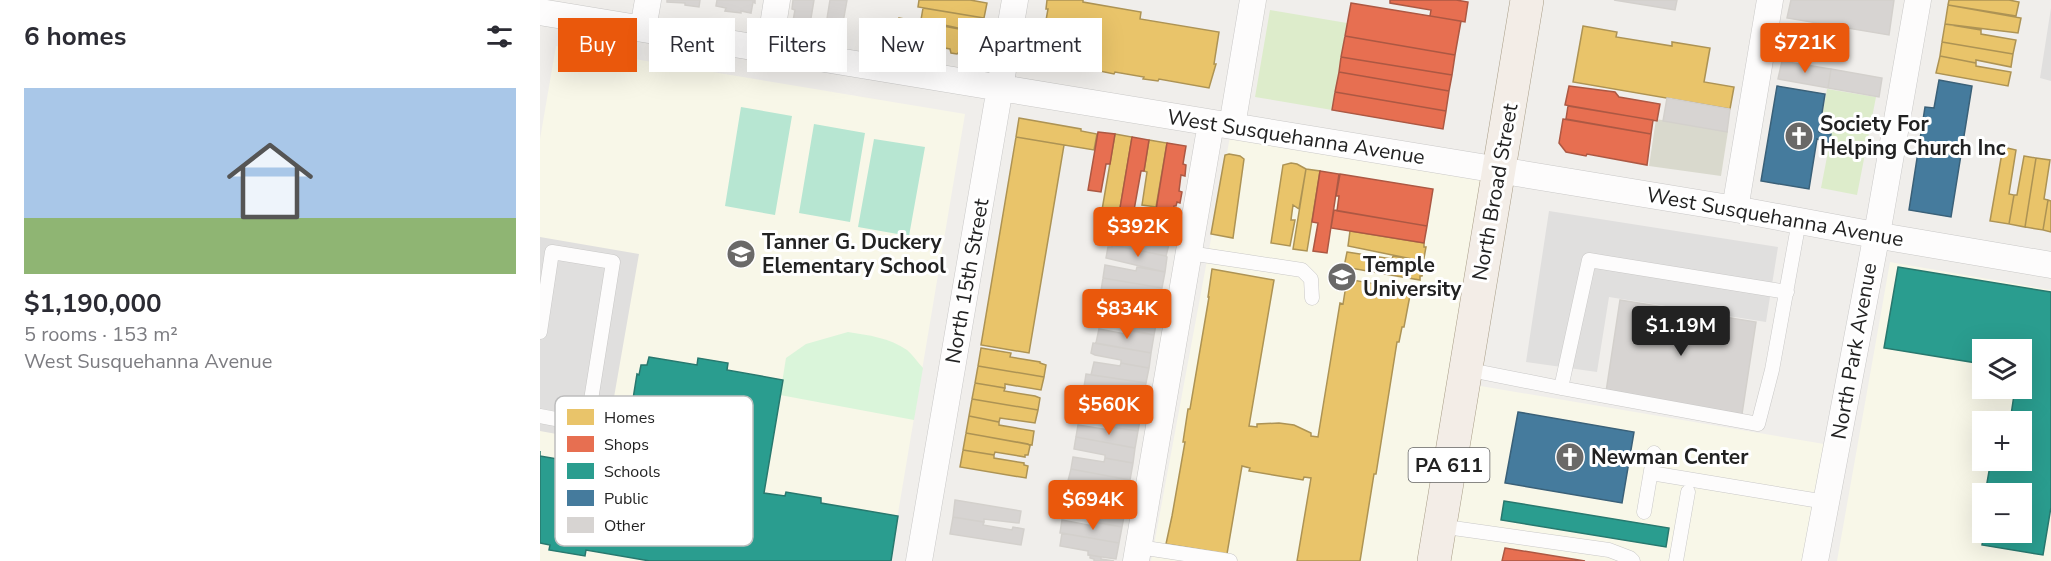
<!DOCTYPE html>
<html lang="en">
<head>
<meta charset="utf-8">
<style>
  body { margin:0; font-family:"Nunito Sans",sans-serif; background:#f7f7f7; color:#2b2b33; height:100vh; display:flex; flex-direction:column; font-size:22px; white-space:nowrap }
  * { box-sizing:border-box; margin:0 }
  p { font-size:20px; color:#7c7c81 }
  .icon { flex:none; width:33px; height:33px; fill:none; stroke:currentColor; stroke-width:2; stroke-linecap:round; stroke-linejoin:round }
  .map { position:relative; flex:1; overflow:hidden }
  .drawer { display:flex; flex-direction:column; background:#fff; width:540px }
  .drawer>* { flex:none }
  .top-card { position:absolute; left:18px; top:18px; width:570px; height:54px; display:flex; gap:12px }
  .tools { position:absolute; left:1432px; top:339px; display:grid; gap:12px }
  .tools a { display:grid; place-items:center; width:60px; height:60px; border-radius:0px; background:#fff; box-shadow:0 6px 24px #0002; font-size:30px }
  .price { position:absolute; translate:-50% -51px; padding:0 14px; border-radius:6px; background:#ea580c; color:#fff; font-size:20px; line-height:39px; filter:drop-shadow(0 2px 3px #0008) }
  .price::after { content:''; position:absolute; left:50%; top:36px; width:18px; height:14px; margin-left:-9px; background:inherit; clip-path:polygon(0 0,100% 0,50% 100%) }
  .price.active { background:#222; color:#fff }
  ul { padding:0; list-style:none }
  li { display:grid; align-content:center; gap:12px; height:318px; padding:0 24px }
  li span { display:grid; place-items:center; height:186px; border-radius:0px; color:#555 }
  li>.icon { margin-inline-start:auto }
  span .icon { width:108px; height:108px; fill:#fffc; stroke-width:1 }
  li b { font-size:26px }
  h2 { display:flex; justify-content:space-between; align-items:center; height:72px; padding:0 24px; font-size:26px }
  .pill { padding:0 21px; border-radius:0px; background:#fff; box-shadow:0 6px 24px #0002; font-size:21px; line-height:54px }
  .pill.active { background:#ea580c; color:#fff }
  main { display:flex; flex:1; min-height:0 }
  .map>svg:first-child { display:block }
  .education { fill:#f8f7e8; fill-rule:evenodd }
  .construction { fill:#d9d9cd }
  .grass { fill:#ddeccb }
  .park { fill:#daf5da }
  .pitch { fill:#b7e6d2 }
  .parking { fill:#e0dfde }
  .homes { fill:#e9c46a; stroke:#ad9354; stroke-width:1.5 }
  .shops { fill:#e76f51; stroke:#ac5843; stroke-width:1.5 }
  .schools { fill:#2a9d8f; stroke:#28786e; stroke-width:1.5 }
  .public { fill:#457b9d; stroke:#3a6078; stroke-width:1.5 }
  .building { fill:#d7d4d2; stroke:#d3d0cc; stroke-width:1.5 }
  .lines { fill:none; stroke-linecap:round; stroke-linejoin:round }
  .service-casing { stroke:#c9c8c7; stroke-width:15 }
  .minor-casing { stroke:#c9c8c7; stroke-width:27 }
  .primary-casing { stroke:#a79c86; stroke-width:34 }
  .service { stroke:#fdfcfc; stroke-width:14 }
  .minor { stroke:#fdfcfc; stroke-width:26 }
  .primary { stroke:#f3ede7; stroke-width:33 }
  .labels { text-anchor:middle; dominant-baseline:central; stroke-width:6; stroke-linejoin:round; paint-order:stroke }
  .shield { fill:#fff; stroke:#646464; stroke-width:1.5 }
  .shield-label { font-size:20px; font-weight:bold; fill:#222 }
  .poi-label { font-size:21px; font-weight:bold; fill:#222; stroke:#fff; text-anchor:start }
  .street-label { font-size:21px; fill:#222; stroke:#fff }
  .key { fill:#fff; stroke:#bdbdbd; stroke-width:1.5 }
  .key-label { font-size:16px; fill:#222 }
</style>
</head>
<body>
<main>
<section class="drawer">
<h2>6 homes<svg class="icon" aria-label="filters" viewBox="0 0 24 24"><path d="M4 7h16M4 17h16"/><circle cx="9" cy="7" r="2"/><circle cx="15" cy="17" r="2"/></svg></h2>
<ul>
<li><span style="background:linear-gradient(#a9c7e8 70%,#8fb573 0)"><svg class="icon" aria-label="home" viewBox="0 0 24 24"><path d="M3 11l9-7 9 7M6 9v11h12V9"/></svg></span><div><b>$1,190,000</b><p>5 rooms · 153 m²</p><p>West Susquehanna Avenue</p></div></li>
</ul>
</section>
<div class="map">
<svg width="1511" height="561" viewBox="0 0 1511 561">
  <rect width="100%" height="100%" fill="#f0eeeb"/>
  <path class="education" d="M16 46 425 114 350 561H0V139Z
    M692 126 958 170 923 383 1296 446 1275 561H611Z
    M1350 262 1511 290V561H1297ZM1443 350H1482V388H1443ZM1443 422H1482V460H1443ZM1443 494H1482V532H1443Z"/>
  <path class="construction" d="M1116 119 1188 131 1181 176 1109 166Z"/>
  <path class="grass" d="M730 10 807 23 792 110 715 97Z
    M1287 89 1336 97 1317 195 1281 188 1291 136 1279 133Z"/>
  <path class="park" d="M308 332C328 335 350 338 367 350 373 355 378 363 383 368L374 420 240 395 246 358 266 344Z"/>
  <path class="pitch" d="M201 107 252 116 235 215 185 206Z
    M274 124 325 133 310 222 259 213Z
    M334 139 385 147 369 236 318 227Z"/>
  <path class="parking" d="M1511 8V81L1500 78Z
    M1009 211 1238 247 1226 322 1069 297 1057 372 986 362Z
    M0 237 99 254 66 443 0 431Z"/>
  <path class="homes" d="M379 0H430L447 3 444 18 378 7Z
    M507 0H543V2L601 12 600 19 679 32 674 64H676L669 88 619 79 618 81 603 79 604 77 575 72 574 74 516 62V64L501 62 499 60 508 9H506Z
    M1409 0H1469L1479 2 1476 16 1408 5Z
    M1408 5 1481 18 1478 33 1405 24Z
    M383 8 444 18 441 33 381 20Z
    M359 18 441 33 438 54 420 51 417 54 411 53 410 49 388 45 384 48H380L377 43 356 38Z
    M1405 24 1441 30V34L1476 40 1473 54 1402 42Z
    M1043 26 1077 32 1076 37 1132 46V42L1170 48 1164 82 1194 87 1190 109 1033 82Z
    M1402 42 1473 54 1471 67 1436 60V63L1400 56Z
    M1400 56 1436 63V66L1471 72 1468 86 1396 73Z
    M479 118 541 129V131L557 134 554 150 476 137Z
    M575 134 592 137 579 214 562 210Z
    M476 137 524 145 489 353 441 345Z
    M609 140 627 143 616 207 602 205 607 172 604 171Z
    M1463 147 1476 150 1469 194 1474 195 1469 224 1450 221Z
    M689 154 700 156 704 159 693 238 671 234 685 155Z
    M1484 156 1496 158 1485 227 1469 224 1474 195H1477Z
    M1496 158 1510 160 1504 199 1508 200 1503 230 1485 227Z
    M751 163 757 164 766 169 759 209 753 205 751 220H755L750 246 731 243 743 165Z
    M766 169 780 171 767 251 753 249Z
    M1508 200 1511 201V232L1503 230Z
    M810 231 884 243V247H886L884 258 883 257 882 261 808 246Z
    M807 252 852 259 853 256 882 261V264L884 265 882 276H880V280L804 267Z
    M672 269 734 280 709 426 717 427V424L739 423 754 425 771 433V436L778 437 800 303 803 304 807 279 871 290 864 327H862L859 342H857L836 474H834L820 561H757L771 478 764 477 763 480 709 471 710 468 702 466 687 554 626 544 632 516 645 442H643L648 409H650L669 297H668Z
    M441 348 471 353 470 357 500 362V363L506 365 504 377 438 366Z
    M438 366 504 377 501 390 465 384V388L435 383Z
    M435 383 465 388 464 391 495 396 500 398 498 410 432 399Z
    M432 399 498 410 495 423 460 418 459 422 429 416Z
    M429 416 459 422V425L494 431 492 445 426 433Z
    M426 433 488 444 490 446 488 455H485V457L455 452 454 455 423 450Z
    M423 450 454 455V458L484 463V465L488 466 486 478 420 467Z"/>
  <path class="shops" d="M850 0H916L928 2 925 22 890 16 891 10 850 3Z
    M811 3 921 21 915 55 805 36Z
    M805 36 915 55 912 75 801 57Z
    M801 57 912 75 909 91 799 72Z
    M799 72 909 91 906 111 795 92Z
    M1029 86 1075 92 1079 97 1120 104 1117 121 1025 105Z
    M795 92 906 111 903 129 792 110Z
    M1028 106 1113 120 1111 134 1026 119Z
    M1023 119 1111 134 1107 165 1047 154 1046 156 1026 152 1019 143Z
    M558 132 575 134 570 164H566L561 192 548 190Z
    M592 137 609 140 604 171H601L593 216 579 214Z
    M627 143 646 146 643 164 646 165 645 176 641 175 639 191 642 192 640 203 637 202 636 206H634L633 213 616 210Z
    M780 171 799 174 787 253 773 251 778 223 772 222Z
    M800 174 893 189 887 226 797 211 799 196H796Z
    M794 210 887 226 884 243 791 228Z
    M965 548 1045 561H962Z"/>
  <path class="schools" d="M1358 267 1511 292V507L1503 555 1442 545 1444 534 1438 533 1443 506V532H1482V494H1445L1451 460H1482V422H1470L1475 388H1482V350H1443V364L1344 348Z
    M109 357 157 365 158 358 188 363 187 370 243 380 224 493 245 496 246 492 281 498V503L358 516 351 561H110L46 550 45 556 9 550 10 545 0 543V451V456L23 460 28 445 63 451 61 466 75 468 77 456 83 458 91 413 87 412 88 404 92 405 97 374 99 375 101 365H107Z
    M964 501 1129 528 1126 547 961 520Z"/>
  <path class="public" d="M1399 80 1432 86 1411 217 1369 210 1385 107 1394 108Z
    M1237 86 1285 94 1279 132 1291 134 1289 142 1277 139 1269 189 1221 181Z
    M978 412 1094 432 1082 503 965 483Z"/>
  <path class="building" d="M127 0H160L159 7 145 5V3L127 2Z
    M177 0H215V3L213 2 211 13 201 11V13L185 11 186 8 176 6Z
    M253 0H274L270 24 267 23V25L256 23 257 21H253L255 10 252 9Z
    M290 0H307L302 28H299V29L286 25Z
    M1074 0H1137L1135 10Z
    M1251 0H1354L1349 35 1247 18Z
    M1242 61 1291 69 1288 88 1238 79Z
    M1291 69 1342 78 1339 97 1288 88Z
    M1127 98 1190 109 1187 132 1123 121Z
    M577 215 632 225 630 240 575 228Z
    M575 234 598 239 599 235 630 240 626 256 572 245Z
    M572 245 626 256 627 257 625 272 566 258 568 247H572Z
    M565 265 596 271 597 267 625 272 622 288 563 278Z
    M563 278 622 288 619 304 591 299 592 296 561 291Z
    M564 298 619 304 617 319 562 311Z
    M1080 300 1216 322 1202 414 1066 392Z
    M562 311 617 319 614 335 560 323Z
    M559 329 585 334 586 330 614 335 611 353 556 343Z
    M553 343 611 353 609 368 581 363V360L555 355 551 353Z
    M554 362 580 366 581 363 609 368 606 383 551 375Z
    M546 374 606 383 603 399 577 395 576 392 544 387Z
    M539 390 564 393 563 398 576 400 577 395 606 400 605 409 602 408 601 415 536 405Z
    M542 407 601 415 598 431 570 427 571 422 540 417Z
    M538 425 569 430 570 427 598 431 595 448 536 437Z
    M536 437 595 448 593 463 565 458V455L534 449Z
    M533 457 564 462 565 458 593 463 590 480 531 469Z
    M531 469 590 480 587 496 559 491 560 487 528 481Z
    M523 487 559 494V491L587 496 585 511 521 500Z
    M415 500 481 511 479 523 444 519V522L413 517Z
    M521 500 585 511 582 527 554 522V519L516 511 518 502Z
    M413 517 444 522 443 525 472 530 473 527 484 529 481 545 410 534Z
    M522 520 553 526 554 522 582 527 579 543 520 533Z
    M522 533 579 543 576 559 548 555V551L520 546Z
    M550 555 561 557V559L574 561H554V559L550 558Z"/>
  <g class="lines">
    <g class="service-casing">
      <path id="service" d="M649 253 762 270 771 279 772 298
        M0 332 12 252 73 262 47 425 0 416
        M925 369 1021 388 1218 424 1232 370 1259 221
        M1021 388 1049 260 1247 292
        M1111 473 1286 502
        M1104 512 1114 453
        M899 526 1069 550 1090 558 1093 561
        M599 547 690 561
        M1136 561 1148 492"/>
    </g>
    <g class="minor-casing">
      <path id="minor" d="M0 12 1195 209 1335 235 1511 265
        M103 29 108 0
        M229 51 237 0
        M692 126 713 0
        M1195 209 1230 0
        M379 561 475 0
        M596 561 671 123
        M1275 561 1340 217 1378 0"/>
    </g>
    <g class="primary-casing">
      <path id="primary" d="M894 561 987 0"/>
    </g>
    <use href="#service" class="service"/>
    <use href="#minor" class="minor"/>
    <use href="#primary" class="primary"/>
  </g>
  <defs>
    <g id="church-disc" transform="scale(1.5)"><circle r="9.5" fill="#6a6968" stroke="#fff"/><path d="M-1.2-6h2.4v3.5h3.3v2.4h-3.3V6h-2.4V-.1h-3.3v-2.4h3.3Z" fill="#fff"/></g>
    <g id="school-disc" transform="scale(1.5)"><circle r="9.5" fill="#6a6968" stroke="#fff"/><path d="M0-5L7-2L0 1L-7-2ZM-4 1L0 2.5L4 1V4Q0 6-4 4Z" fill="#fff"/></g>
    <g id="university-disc" transform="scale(1.5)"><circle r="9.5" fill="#6a6968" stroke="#fff"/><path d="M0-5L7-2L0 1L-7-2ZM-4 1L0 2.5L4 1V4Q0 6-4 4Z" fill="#fff"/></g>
  </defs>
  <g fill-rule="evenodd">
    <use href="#church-disc" x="1259" y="136"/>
    <use href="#school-disc" x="201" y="254"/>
    <use href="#university-disc" x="802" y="277"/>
    <use href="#church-disc" x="1030" y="457"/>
  </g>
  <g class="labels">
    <rect class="shield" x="868.5" y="448" width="81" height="34" rx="4.5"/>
    <g class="shield-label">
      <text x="909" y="465">PA 611</text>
    </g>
    <g class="poi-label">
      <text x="1280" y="124">Society For<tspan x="1280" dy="24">Helping Church Inc</tspan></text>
      <text x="222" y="242">Tanner G. Duckery<tspan x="222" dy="24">Elementary School</tspan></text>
      <text x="823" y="265">Temple<tspan x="823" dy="24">University</tspan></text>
      <text x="1051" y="457">Newman Center</text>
    </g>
    <g class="street-label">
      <text transform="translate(756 137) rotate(9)">West Susquehanna Avenue</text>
      <text transform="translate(955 192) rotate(-80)">North Broad Street</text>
      <text transform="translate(1235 217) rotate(10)">West Susquehanna Avenue</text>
      <text transform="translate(427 281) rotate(-80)">North 15th Street</text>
      <text transform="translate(1314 351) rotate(-80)">North Park Avenue</text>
    </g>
  </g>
  <rect x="15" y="396" width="198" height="150" rx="9" class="key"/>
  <rect x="27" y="409" width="27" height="16" fill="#e9c46a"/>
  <rect x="27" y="436" width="27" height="16" fill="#e76f51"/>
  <rect x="27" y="463" width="27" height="16" fill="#2a9d8f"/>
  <rect x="27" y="490" width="27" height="16" fill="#457b9d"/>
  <rect x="27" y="517" width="27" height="16" fill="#d7d4d2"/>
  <g class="key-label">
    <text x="64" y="423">Homes</text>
    <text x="64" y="450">Shops</text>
    <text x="64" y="477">Schools</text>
    <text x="64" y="504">Public</text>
    <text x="64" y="531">Other</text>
  </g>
</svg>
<div class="tools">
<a><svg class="icon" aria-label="layers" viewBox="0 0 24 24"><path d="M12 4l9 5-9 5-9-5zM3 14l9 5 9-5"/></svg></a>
<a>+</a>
<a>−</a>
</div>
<b class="price" style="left:1265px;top:74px">$721K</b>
<b class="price" style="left:598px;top:258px">$392K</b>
<b class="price" style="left:587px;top:340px">$834K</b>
<b class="price active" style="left:1141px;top:357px">$1.19M</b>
<b class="price" style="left:569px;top:436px">$560K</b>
<b class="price" style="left:553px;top:531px">$694K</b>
<div class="top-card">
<a class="pill active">Buy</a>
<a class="pill">Rent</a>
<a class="pill">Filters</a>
<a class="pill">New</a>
<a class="pill">Apartment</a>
</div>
</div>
</main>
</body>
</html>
